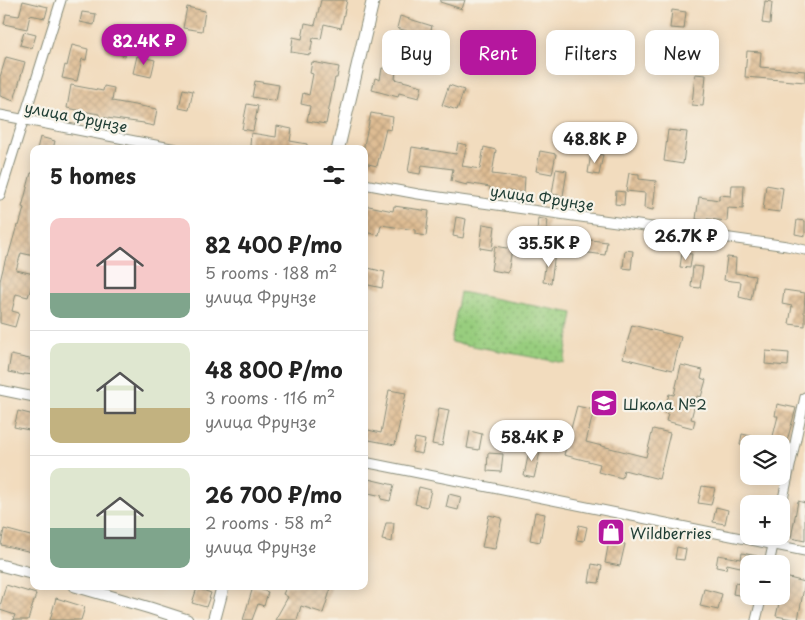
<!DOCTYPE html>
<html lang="en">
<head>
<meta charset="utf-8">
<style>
  body { margin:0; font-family:"Playpen Sans",sans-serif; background:#f2f2f2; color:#222; height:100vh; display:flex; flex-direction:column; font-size:19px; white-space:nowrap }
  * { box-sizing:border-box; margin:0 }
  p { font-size:16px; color:#767676 }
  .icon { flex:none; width:28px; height:28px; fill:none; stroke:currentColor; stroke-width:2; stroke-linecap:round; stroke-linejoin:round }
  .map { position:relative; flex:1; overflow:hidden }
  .details { position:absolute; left:30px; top:145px; width:338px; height:445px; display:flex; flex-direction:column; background:#fff; border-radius:10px; box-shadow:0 2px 12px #0003 }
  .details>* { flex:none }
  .guide { position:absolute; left:382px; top:30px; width:348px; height:45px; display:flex; gap:10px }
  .buttons { position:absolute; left:740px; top:435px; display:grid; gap:10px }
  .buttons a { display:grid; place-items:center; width:50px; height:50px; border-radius:10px; background:#fff; box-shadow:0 2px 12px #0003; font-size:25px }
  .price { position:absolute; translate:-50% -42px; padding:0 11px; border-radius:18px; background:#fff; color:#222; font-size:16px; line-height:32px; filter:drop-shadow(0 1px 2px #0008) }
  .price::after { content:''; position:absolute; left:50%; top:30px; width:15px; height:11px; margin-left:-8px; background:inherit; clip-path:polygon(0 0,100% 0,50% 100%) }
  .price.current { background:#b5179e; color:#fff }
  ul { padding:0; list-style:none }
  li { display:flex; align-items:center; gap:15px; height:125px; padding:0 20px }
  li+li { border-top:1px solid #e0e0e0 }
  li span { display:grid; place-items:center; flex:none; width:140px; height:100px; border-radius:10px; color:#555 }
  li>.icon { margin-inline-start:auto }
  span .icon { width:60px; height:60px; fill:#fffc; stroke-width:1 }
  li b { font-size:21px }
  h2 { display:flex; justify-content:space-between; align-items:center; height:60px; padding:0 20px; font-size:21px }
  .tag { padding:0 18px; border-radius:10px; background:#fff; box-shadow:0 2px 12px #0003; font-size:18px; line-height:45px }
  .tag.current { background:#b5179e; color:#fff }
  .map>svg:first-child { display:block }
  .grass { fill:url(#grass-dots); stroke:#5c8559 }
  .building { fill:url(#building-cross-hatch) }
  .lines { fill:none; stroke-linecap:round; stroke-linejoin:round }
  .minor-casing { stroke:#888c79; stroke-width:11 }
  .tertiary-casing { stroke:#888c79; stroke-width:13 }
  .secondary-casing { stroke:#888c79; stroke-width:14 }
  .minor { stroke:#fff; stroke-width:9 }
  .tertiary { stroke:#fff; stroke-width:11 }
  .secondary { stroke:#fff; stroke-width:12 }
  .labels { text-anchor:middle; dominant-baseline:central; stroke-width:4.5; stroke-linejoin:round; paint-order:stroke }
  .street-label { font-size:15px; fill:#1f3d34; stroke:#f7f3e8 }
  .poi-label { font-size:15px; fill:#1f3d34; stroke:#f7f3e8; text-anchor:start }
</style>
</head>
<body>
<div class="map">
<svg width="805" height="620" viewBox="0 0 805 620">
  <defs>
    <pattern id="grass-dots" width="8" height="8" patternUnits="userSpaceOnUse" patternTransform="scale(1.25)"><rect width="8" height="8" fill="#98cd7e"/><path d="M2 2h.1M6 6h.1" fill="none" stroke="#7ba868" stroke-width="1.8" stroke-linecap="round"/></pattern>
    <pattern id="building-cross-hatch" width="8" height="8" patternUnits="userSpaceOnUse" patternTransform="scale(1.25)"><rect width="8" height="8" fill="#debc93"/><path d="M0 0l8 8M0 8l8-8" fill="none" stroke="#bea27f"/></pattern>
  </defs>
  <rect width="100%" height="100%" fill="#f7f3e8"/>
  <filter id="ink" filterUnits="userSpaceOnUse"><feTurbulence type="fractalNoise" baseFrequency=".02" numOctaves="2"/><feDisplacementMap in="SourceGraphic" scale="10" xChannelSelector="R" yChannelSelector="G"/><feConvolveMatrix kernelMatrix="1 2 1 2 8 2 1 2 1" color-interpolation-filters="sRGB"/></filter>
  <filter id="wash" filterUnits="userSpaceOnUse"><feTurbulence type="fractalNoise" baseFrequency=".0096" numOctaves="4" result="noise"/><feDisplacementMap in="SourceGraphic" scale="20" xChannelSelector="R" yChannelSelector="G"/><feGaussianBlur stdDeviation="1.12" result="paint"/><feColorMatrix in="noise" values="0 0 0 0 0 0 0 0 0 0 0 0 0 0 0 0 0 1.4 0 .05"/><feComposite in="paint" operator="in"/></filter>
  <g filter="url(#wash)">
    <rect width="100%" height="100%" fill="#f2dcbe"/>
    <path class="grass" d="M460 292 573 313 564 363 451 342Z"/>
    <g id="blocks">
      <path class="building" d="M321 0H347L341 28 324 24 321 39 313 38 310 55 291 52 293 37 302 39 305 23 315 25Z
        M440 0H465L462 9 440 2Z
        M23 1 48 7 45 18 30 15 27 29 4 24 6 14 19 16Z
        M765 1 772 2 770 24 762 23Z
        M187 7 205 11 202 31 183 28Z
        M672 10 686 12 684 29 670 28Z
        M82 12 96 14 94 25 80 22Z
        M400 16 432 26 429 38 397 28Z
        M111 30 130 36 125 56 105 50Z
        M24 32 36 35 32 48 20 45Z
        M72 45 88 49 86 60 82 59 77 81 62 78 65 65 67 66Z
        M747 51 761 52 760 67 805 71V82L745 77Z
        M137 56 155 60 151 77 133 73Z
        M6 57 25 62 14 101 0 96V77Z
        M312 62 339 67 337 78H335L326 124 307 121 310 106 301 104 303 93 309 95 313 74 310 73Z
        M382 68 396 71 395 79 422 86 419 98 399 93 398 97 372 90 375 78 380 80Z
        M695 74 706 75 703 106 692 105Z
        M255 81 279 85 276 101 252 97Z
        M71 85 103 91 104 86 114 88 112 101 157 109 154 126 144 124V123L99 117V114L67 108Z
        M449 85 464 90 457 110 442 105Z
        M183 89 193 91 189 110 179 108Z
        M247 104 258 106 253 131 242 129Z
        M371 113 393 117 391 130 386 129 377 166 364 163V145Z
        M277 126 292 129 290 141 307 144V149H273L250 146 251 133 276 137Z
        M668 130 687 132 683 164 664 161Z
        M40 137 55 141 53 149H37Z
        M458 143 467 145 462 166 480 169 484 147 496 150 492 174 516 177H525L524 193 508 191 507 193 490 191V187L467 183V185L451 181 453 169 422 165 420 174 408 172 412 147 456 154Z
        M540 151 556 154 552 174 536 171Z
        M591 153 603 155 599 175 588 173Z
        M556 169 567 171 563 196 552 194Z
        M31 173H34V256L21 253 16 270 34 274V284H32L28 297 16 294 12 311 19 313 15 327 0 323V281L6 257H8L17 225 19 226 24 208 22 207Z
        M629 173 639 174V179L656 181 653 210 644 208 645 193 626 191Z
        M732 185H744L743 209 728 208 727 221 707 219V221L696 219 699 197 719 200V195L731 196Z
        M766 185 783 188 780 212 763 210Z
        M616 191 625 192 624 205 615 204Z
        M364 205 393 211 394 206 429 211 426 236 415 234V230L381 225 379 235 364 232Z
        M456 217 466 219 463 238 453 236Z
        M538 218 548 220 546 235 537 234Z
        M797 220 805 221V236L795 234Z
        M483 224 495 226 492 250 480 248Z
        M575 238 607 242 605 255 574 251Z
        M495 246 512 249 508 273 491 270Z
        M625 250 633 251 631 269 623 268Z
        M547 252 555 253 551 283 543 282Z
        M682 253 692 254 690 268 680 267Z
        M727 257 736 258 735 273 755 276 751 300 739 297 741 282 724 280Z
        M693 266 703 267 700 288 691 287Z
        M364 267 385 272 382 288 364 284Z
        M784 290 805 293 804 313H805V326L789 324 792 306 782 304Z
        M632 325 681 337 673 370 623 358Z
        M766 351 789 353 788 366 765 364Z
        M11 355 34 360V375L24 374V375L8 372Z
        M681 365 703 370 701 378 706 380 701 397 697 396 691 419 695 420 693 428 666 421 668 414 664 413 669 394 674 395Z
        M389 390 406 393 395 445 364 439V429L381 433Z
        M777 404 796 408 787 441H784L783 444H771L778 416H775Z
        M577 406 594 410 586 442 646 457 653 429 670 433 659 479 624 470 622 478 598 472 600 464 564 455Z
        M439 408 449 410 442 446 432 444Z
        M18 411 34 415V431L14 427Z
        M470 431 482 434 479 450 467 448Z
        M742 434 771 440 770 444H749V447L740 445Z
        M415 438 425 440 422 454 412 452Z
        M530 446 541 448 534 478 524 476Z
        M488 453 503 454 501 472 487 471Z
        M364 478 394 485 390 501 381 499 382 496 364 492Z
        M702 486 715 488 711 505 698 503Z
        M419 487 431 490 427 507 415 504Z
        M449 494 461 497 458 510 446 507Z
        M798 501 805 503V541L791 538Z
        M716 507 728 510 725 524 713 522Z
        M535 512 545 514 540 542 530 540Z
        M489 515 502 518 495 549 482 547Z
        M386 523H394L392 542 382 540Z
        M607 523 618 525 615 540 604 538Z
        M579 525 587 527 584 541 576 540Z
        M4 529 34 537V545L32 552 1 545Z
        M609 541 625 544 620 566 605 563Z
        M677 547 686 549 684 560 675 559Z
        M742 553 757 556 755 564H749V569L727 564 726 569 716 567 718 555 741 559Z
        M592 564 602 566 599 583 589 582Z
        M785 577 805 582 798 620 776 616Z
        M735 583 749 585V597L733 594Z
        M6 585 36 594 28 620H13L15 615 0 610V606Z
        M287 586H327L331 588 323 613 301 606 297 620H275L288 597 283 594Z
        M253 587 268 592 264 606 258 604 252 620H243Z
        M197 588 211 593 206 607 192 603Z
        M704 589 722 594 718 610 700 606Z
        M56 598 85 607 81 620H50Z"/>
    </g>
  </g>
  <g filter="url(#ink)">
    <use href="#blocks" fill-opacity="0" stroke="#888c79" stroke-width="1"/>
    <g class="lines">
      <g class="minor-casing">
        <path id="minor" d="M0 115 176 149
          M364 184 418 194 787 246 805 250
          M0 195 61 0
          M0 390 34 397
          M364 462 805 551
          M781 508 805 397
          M769 564 775 536
          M756 620 762 596"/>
      </g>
      <g class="tertiary-casing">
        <path id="tertiary" d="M0 565 34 574
          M75 586 150 608 187 620"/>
      </g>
      <g class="secondary-casing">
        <path id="secondary" d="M338 149 373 0
          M214 620 223 586"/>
      </g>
      <use href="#minor" class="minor"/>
      <use href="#tertiary" class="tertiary"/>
      <use href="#secondary" class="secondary"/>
    </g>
  </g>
  <defs>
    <g id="school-square" transform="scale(1.4375)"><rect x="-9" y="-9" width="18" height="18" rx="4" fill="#b5179e" stroke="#f7f3e8"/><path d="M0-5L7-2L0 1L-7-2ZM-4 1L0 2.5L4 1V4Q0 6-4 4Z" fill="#fff"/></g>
    <g id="shop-square" transform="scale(1.4375)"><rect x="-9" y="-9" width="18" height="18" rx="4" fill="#b5179e" stroke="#f7f3e8"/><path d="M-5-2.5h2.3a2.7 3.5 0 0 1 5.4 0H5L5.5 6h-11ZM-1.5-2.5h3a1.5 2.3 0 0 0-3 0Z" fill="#fff"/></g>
  </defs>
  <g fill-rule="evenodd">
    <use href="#school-square" x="604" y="403"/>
    <use href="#shop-square" x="611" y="532"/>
  </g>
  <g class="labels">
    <g class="street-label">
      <text transform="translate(76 116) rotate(11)">улица Фрунзе</text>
      <text transform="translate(542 197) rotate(8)">улица Фрунзе</text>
    </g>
    <g class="poi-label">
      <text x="623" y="403">Школа №2</text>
      <text x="630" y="532">Wildberries</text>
    </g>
  </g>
</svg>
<div class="buttons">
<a><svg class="icon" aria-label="layers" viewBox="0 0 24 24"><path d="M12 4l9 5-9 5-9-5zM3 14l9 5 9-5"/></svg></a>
<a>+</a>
<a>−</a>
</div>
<b class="price current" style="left:144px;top:66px">82.4K ₽</b>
<b class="price" style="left:595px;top:164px">48.8K ₽</b>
<b class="price" style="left:686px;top:261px">26.7K ₽</b>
<b class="price" style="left:549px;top:268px">35.5K ₽</b>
<b class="price" style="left:532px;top:462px">58.4K ₽</b>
<div class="guide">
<a class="tag">Buy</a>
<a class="tag current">Rent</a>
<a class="tag">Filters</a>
<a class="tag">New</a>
</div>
<section class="details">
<h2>5 homes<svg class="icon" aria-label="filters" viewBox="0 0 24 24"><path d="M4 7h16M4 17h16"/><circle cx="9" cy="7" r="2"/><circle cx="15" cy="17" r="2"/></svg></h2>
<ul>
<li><span style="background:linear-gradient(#f6c9c9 75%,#7fa58c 0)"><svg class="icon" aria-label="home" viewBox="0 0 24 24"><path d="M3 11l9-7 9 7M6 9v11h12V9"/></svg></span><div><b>82 400 ₽/mo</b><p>5 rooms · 188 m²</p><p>улица Фрунзе</p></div></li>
<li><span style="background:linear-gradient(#dfe7d0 65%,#c2b280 0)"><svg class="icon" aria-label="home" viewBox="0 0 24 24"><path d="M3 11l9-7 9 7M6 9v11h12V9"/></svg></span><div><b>48 800 ₽/mo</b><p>3 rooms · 116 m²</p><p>улица Фрунзе</p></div></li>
<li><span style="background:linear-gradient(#dfe7d0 60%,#7fa58c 0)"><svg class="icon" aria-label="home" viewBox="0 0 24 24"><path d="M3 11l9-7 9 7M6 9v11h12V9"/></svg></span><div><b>26 700 ₽/mo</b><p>2 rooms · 58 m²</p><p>улица Фрунзе</p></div></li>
</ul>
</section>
</div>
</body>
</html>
